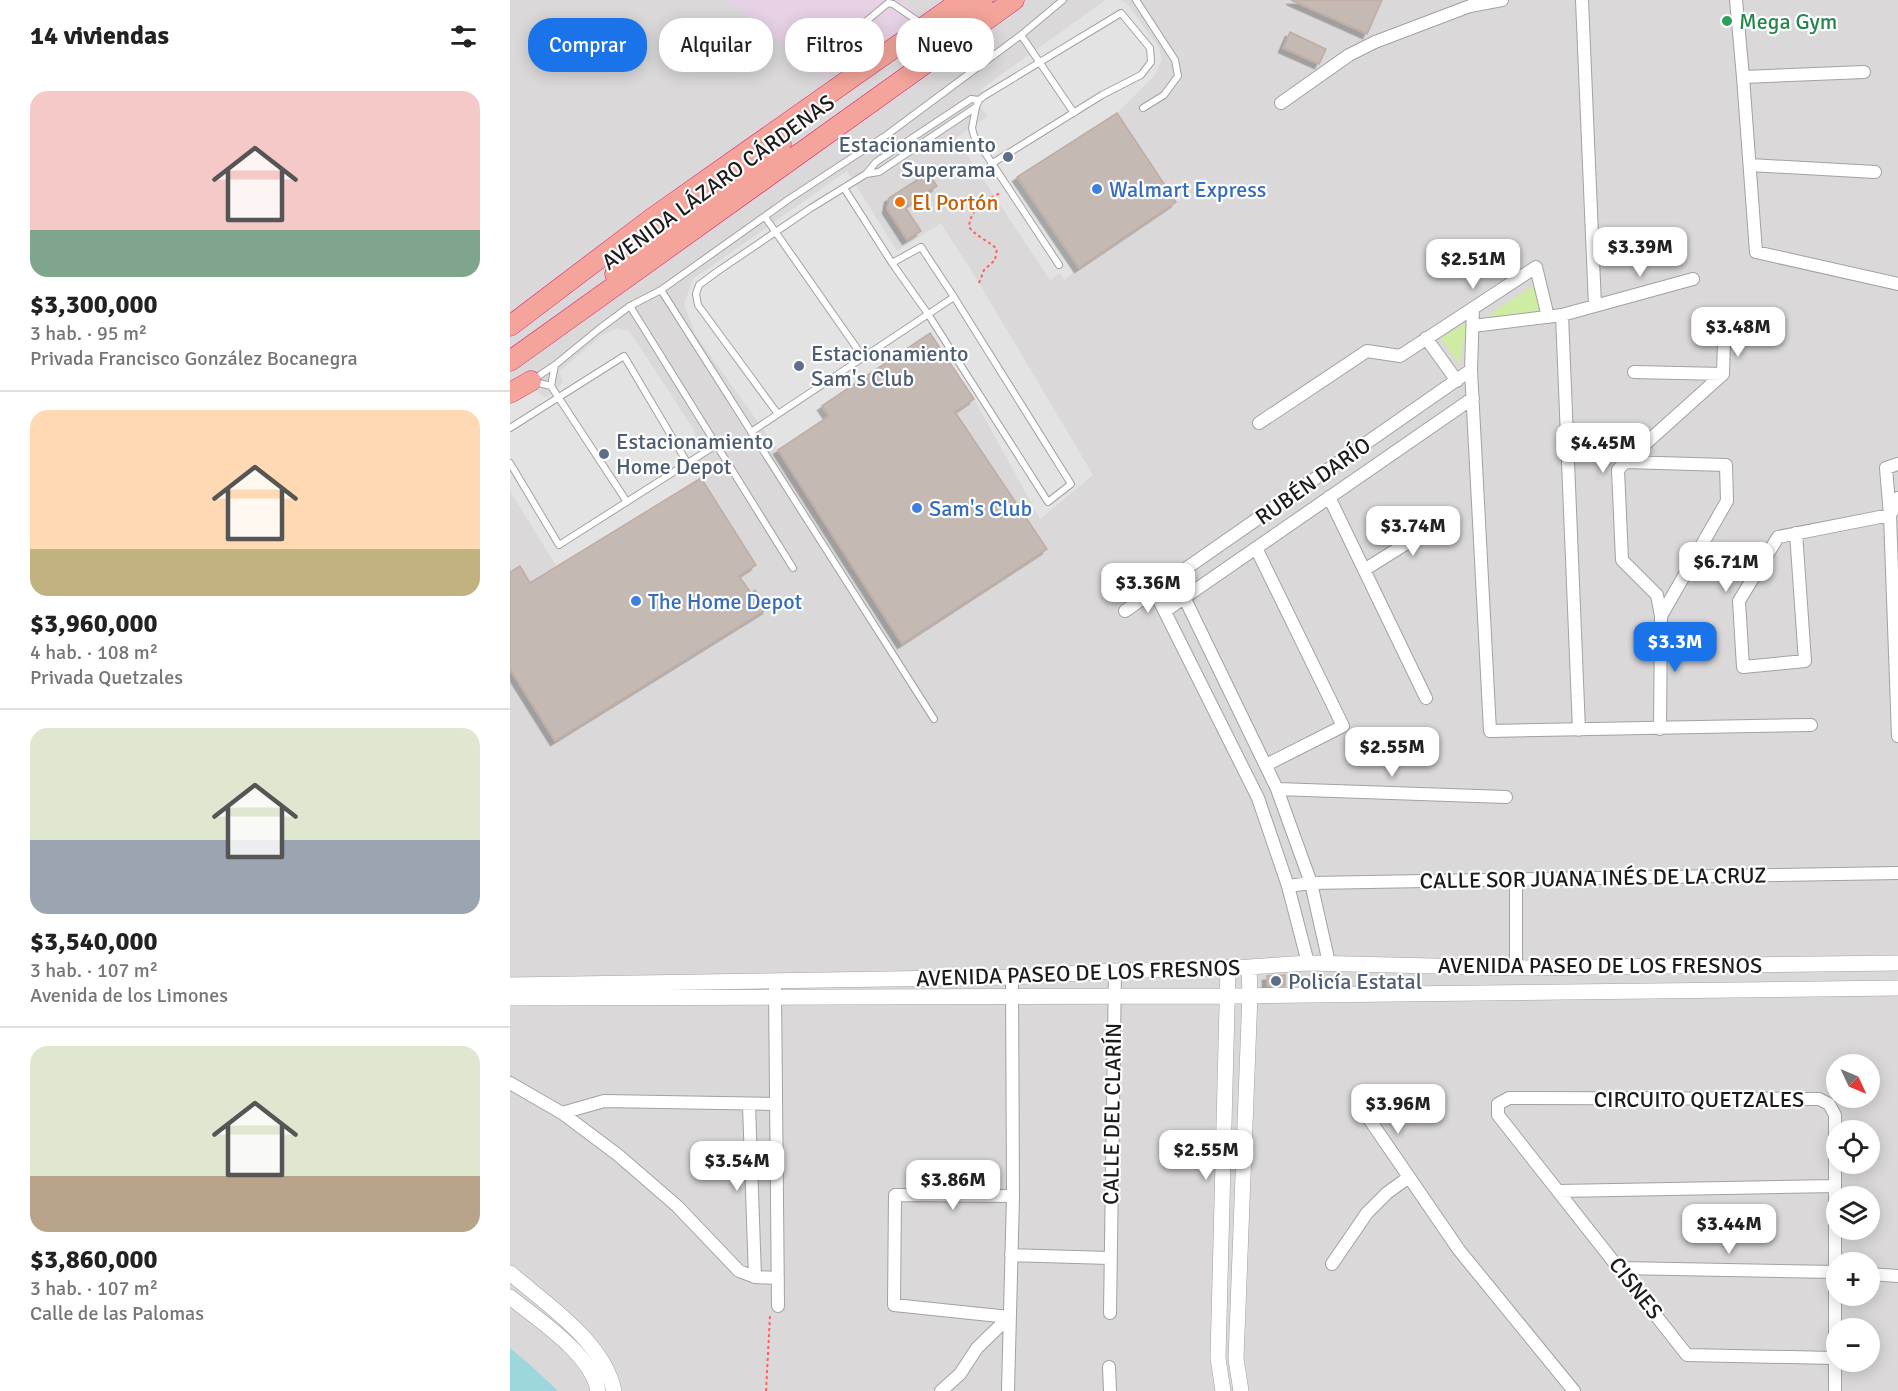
<!DOCTYPE html>
<html lang="es">
<head>
<meta charset="utf-8">
<style>
  body { margin:0; font-family:Signika,sans-serif; background:#f6f6f6; color:#222; height:100vh; display:flex; flex-direction:column; font-size:22px; white-space:nowrap }
  * { box-sizing:border-box; margin:0 }
  p { font-size:20px; color:#767676 }
  .icon { flex:none; width:33px; height:33px; fill:none; stroke:currentColor; stroke-width:2; stroke-linecap:round; stroke-linejoin:round }
  .map { position:relative; flex:1; overflow:hidden }
  .drawer { display:flex; flex-direction:column; background:#fff; width:510px }
  .drawer>* { flex:none }
  .top-card { position:absolute; left:18px; top:18px; width:570px; height:54px; display:flex; gap:12px }
  .needle { width:39px; rotate:134deg }
  .tools { position:absolute; left:1316px; top:1054px; display:grid; gap:12px }
  .tools a { display:grid; place-items:center; width:54px; height:54px; border-radius:50%; background:#fff; box-shadow:0 3px 15px #0003; font-size:30px }
  .price { position:absolute; translate:-50% -51px; padding:0 14px; border-radius:12px; background:#fff; color:#222; font-size:20px; line-height:39px; filter:drop-shadow(0 2px 3px #0008) }
  .price::after { content:''; position:absolute; left:50%; top:36px; width:18px; height:14px; margin-left:-9px; background:inherit; clip-path:polygon(0 0,100% 0,50% 100%) }
  .price.current { background:#1a73e8; color:#fff }
  ul { padding:0; list-style:none }
  li { display:grid; align-content:center; gap:12px; height:318px; padding:0 30px }
  li+li { border-top:2px solid #e0e0e0 }
  li span { display:grid; place-items:center; height:186px; border-radius:18px; color:#555 }
  li>.icon { margin-inline-start:auto }
  span .icon { width:108px; height:108px; fill:#fffc; stroke-width:1 }
  li b { font-size:26px }
  h2 { display:flex; justify-content:space-between; align-items:center; height:72px; padding:0 30px; font-size:26px }
  .tag { padding:0 21px; border-radius:24px; background:#fff; box-shadow:0 3px 15px #0003; font-size:21px; line-height:54px }
  .tag.current { background:#1a73e8; color:#fff }
  main { display:flex; flex:1; min-height:0 }
  .map>svg:first-child { display:block }
  .residential { fill:#dad8d8; fill-rule:evenodd }
  .industrial { fill:#e7d2e5 }
  .grass { fill:#ceeca2 }
  .parking { fill:#e3e3e3 }
  .water { fill:#9ed6de }
  .building { fill:#c5b9b3; stroke:#c0aca2; stroke-width:1.5; filter:url(#shadow) }
  .lines { fill:none; stroke-linecap:round; stroke-linejoin:round }
  .service-casing { stroke:#a2a2a2; stroke-width:8 }
  .minor-casing { stroke:#a2a2a2; stroke-width:14 }
  .tertiary-casing { stroke:#a2a2a2; stroke-width:16 }
  .trunk-casing { stroke:#de1a72; stroke-width:21 }
  .path { stroke:#ff6060; stroke-width:2; stroke-dasharray:3 3; stroke-linecap:butt }
  .service { stroke:#fff; stroke-width:6 }
  .minor { stroke:#fff; stroke-width:12 }
  .tertiary { stroke:#fff; stroke-width:15 }
  .trunk { stroke:#f4a49a; stroke-width:20 }
  .leisure-dot { fill:#2e9e5b; stroke:#fff; stroke-width:2 }
  .service-dot { fill:#5c6f8a; stroke:#fff; stroke-width:2 }
  .shop-dot { fill:#3f7fe0; stroke:#fff; stroke-width:2 }
  .food-dot { fill:#e8710a; stroke:#fff; stroke-width:2 }
  .labels { text-anchor:middle; dominant-baseline:central; stroke-width:4.5; stroke-linejoin:round; paint-order:stroke }
  .leisure-label { font-size:22px; fill:#27864d; stroke:#fff; text-anchor:start }
  .service-label { font-size:22px; fill:#4e5e75; stroke:#fff; text-anchor:start }
  .street-label { font-size:22px; fill:#1b1b1b; stroke:#fff }
  .shop-label { font-size:22px; fill:#366cbe; stroke:#fff; text-anchor:start }
  .food-label { font-size:22px; fill:#c56008; stroke:#fff; text-anchor:start }
</style>
</head>
<body>
<main>
<section class="drawer">
<h2>14 viviendas<svg class="icon" aria-label="filters" viewBox="0 0 24 24"><path d="M4 7h16M4 17h16"/><circle cx="9" cy="7" r="2"/><circle cx="15" cy="17" r="2"/></svg></h2>
<ul>
<li><span style="background:linear-gradient(#f6c9c9 75%,#7fa58c 0)"><svg class="icon" aria-label="home" viewBox="0 0 24 24"><path d="M3 11l9-7 9 7M6 9v11h12V9"/></svg></span><div><b>$3,300,000</b><p>3 hab. · 95 m²</p><p>Privada Francisco González Bocanegra</p></div></li>
<li><span style="background:linear-gradient(#ffd9b3 75%,#c2b280 0)"><svg class="icon" aria-label="home" viewBox="0 0 24 24"><path d="M3 11l9-7 9 7M6 9v11h12V9"/></svg></span><div><b>$3,960,000</b><p>4 hab. · 108 m²</p><p>Privada Quetzales</p></div></li>
<li><span style="background:linear-gradient(#dfe7d0 60%,#9aa5b1 0)"><svg class="icon" aria-label="home" viewBox="0 0 24 24"><path d="M3 11l9-7 9 7M6 9v11h12V9"/></svg></span><div><b>$3,540,000</b><p>3 hab. · 107 m²</p><p>Avenida de los Limones</p></div></li>
<li><span style="background:linear-gradient(#dfe7d0 70%,#b9a48a 0)"><svg class="icon" aria-label="home" viewBox="0 0 24 24"><path d="M3 11l9-7 9 7M6 9v11h12V9"/></svg></span><div><b>$3,860,000</b><p>3 hab. · 107 m²</p><p>Calle de las Palomas</p></div></li>
</ul>
</section>
<div class="map">
<svg width="1388" height="1391" viewBox="0 0 1388 1391">
  <defs>
    <filter id="shadow"><feDropShadow dx="-4.5" dy="4.5" stdDeviation="0" flood-color="#0004"/></filter>
  </defs>
  <rect width="100%" height="100%" fill="#eee8e0"/>
  <path class="residential" d="M0 0H1388V1391H0ZM1326 1065H1359V1098H1326ZM1326 1131H1359V1164H1326ZM1326 1197H1359V1230H1326ZM1326 1263H1359V1296H1326ZM1326 1329H1359V1362H1326Z"/>
  <path class="industrial" d="M217 0H392L412 16 316 79Z"/>
  <path class="grass" d="M1028 283 1033 312 980 322 981 313Z
    M958 322 949 364 931 338Z"/>
  <path class="parking" d="M596 0H610L617 3 649 48 652 59 645 75 607 113 508 177 569 268 554 280 550 273 540 280 446 138 478 116 468 104 478 98 471 89Z
    M337 171 387 251 431 223 469 283 583 475 530 519 464 399 420 333 312 405 319 416 268 450 185 334 174 304 183 279Z
    M108 328 120 332 184 430 191 478 47 567 0 491V401L22 387 34 397 39 396 53 382 49 372 92 335Z"/>
  <path class="water" d="M0 1348 19 1364 48 1391H0Z"/>
  <path class="building" d="M781 0H872L857 34Z
    M780 32 816 49 809 64 773 48Z
    M607 113 666 202 569 268 507 177Z
    M418 173 427 186 395 207 411 231 397 240 377 209 379 198Z
    M420 333 464 399 445 412 537 549 392 644 268 450 319 416 312 406Z
    M191 478 246 565 229 576 241 593 245 590 257 609 45 741 0 669V572L10 566 20 583Z
    M775 975V986H757V976Z"/>
  <g class="lines">
    <g class="service-casing">
      <path id="service" d="M626 0 665 60 668 76 654 95 633 108
        M511 35 564 113
        M348 71 335 45V39L378 3 383 4 412 24
        M466 107 462 128 464 136 549 265
        M356 174 369 172 466 107 469 100 474 96 611 13 640 48 641 62 631 75 592 95 481 164
        M334 188 382 263 418 314 538 502 561 484 444 297 411 247 382 263
        M255 217 353 357
        M151 290 424 719
        M120 306 283 568
        M24 379 45 365 89 329 120 306 151 290 279 199 378 134 511 35 553 0
        M25 382 41 386 117 502
        M41 386 45 365
        M268 414 188 305 186 294 189 285 208 271 301 208 356 174 366 162 461 99 469 100
        M0 428 114 356 178 464
        M241 432 444 297
        M0 463 49 545 206 445"/>
    </g>
    <g class="minor-casing">
      <path id="minor" d="M1072 0 1085 306
        M1226 0 1233 77 1246 252 1388 284
        M1233 77 1354 72
        M771 103 839 55 865 42 960 6 992 0
        M1240 165 1365 172
        M963 308 961 370 980 731 1301 725
        M1052 315 1069 730
        M963 326 1052 315 1183 279
        M916 338 947 381
        M1124 372 1213 374
        M749 423 857 351 890 356 1026 267 1038 317
        M1115 462 1216 465 1217 501 1151 616
        M1388 464 1376 468 1380 515 1388 736
        M819 497 916 698
        M1286 533 1295 661 1233 667 1229 601 1268 537 1380 515 1387 504 1388 498
        M746 548 833 726 756 765
        M854 570 937 518
        M645 592 748 798 778 886 798 963
        M674 597 767 789 801 883 819 963
        M615 611 961 370
        M655 611 963 398
        M1150 729 1151 616 1147 595 1112 560 1108 470 1115 462 1213 374 1214 342
        M767 789 996 797
        M778 886 801 883 1388 873
        M1006 968V879
        M265 989 268 1306
        M0 1083 52 1113 108 1155 167 1206 229 1271 245 1277 268 1278
        M239 1105 245 1277
        M853 1110 949 1250 1064 1391
        M52 1113 94 1101 266 1104
        M1049 1191 1325 1186
        M501 1255 600 1258
        M822 1264 857 1213 877 1193 899 1177
        M1110 1268 1326 1272
        M1359 1274 1388 1276
        M600 1313 605 971
        M499 1317 384 1305 385 1195 503 1196
        M1324 1358 1177 1355 988 1115V1104L999 1098 1309 1099 1319 1104 1325 1115V1391
        M599 1367 600 1391
        M431 1391 450 1374 467 1348 499 1317
        M498 1391 503 1196 502 977"/>
    </g>
    <g class="tertiary-casing">
      <path id="tertiary" d="M0 985 502 977 605 971 739 967 798 963 1006 968 1388 963
        M0 998 717 996 1388 988
        M0 1273C36 1304 94 1342 104 1391
        M0 1297C28 1320 82 1354 88 1391
        M713 1391 708 1358 718 968
        M731 1391 726 1359 740 994 739 967"/>
    </g>
    <g class="trunk-casing">
      <path id="trunk" d="M444 21 473 0
        M105 274 159 224 271 144
        M0 326 141 219 452 0
        M0 361 504 0
        M0 393 21 381"/>
    </g>
    <path class="path" d="M469 283 474 270 485 260 487 249C477 240 467 237 459 227 460 209 475 201 490 193
      M256 1391 260 1316"/>
    <use href="#service" class="service"/>
    <use href="#minor" class="minor"/>
    <use href="#tertiary" class="tertiary"/>
    <use href="#trunk" class="trunk"/>
  </g>
  <circle class="leisure-dot" cx="1217" cy="21" r="6"/>
  <g class="service-dot">
    <circle cx="498" cy="157" r="6"/>
    <circle cx="289" cy="366" r="6"/>
    <circle cx="94" cy="454" r="6"/>
    <circle cx="766" cy="981" r="6"/>
  </g>
  <g class="shop-dot">
    <circle cx="587" cy="189" r="6"/>
    <circle cx="407" cy="508" r="6"/>
    <circle cx="126" cy="601" r="6"/>
  </g>
  <circle class="food-dot" cx="390" cy="202" r="6"/>
  <g class="labels">
    <g class="leisure-label">
      <text x="1229" y="21">Mega Gym</text>
    </g>
    <g class="service-label">
      <text x="486" y="144" text-anchor="end">Estacionamiento<tspan x="486" dy="25">Superama</tspan></text>
      <text x="301" y="353">Estacionamiento<tspan x="301" dy="25">Sam's Club</tspan></text>
      <text x="106" y="441">Estacionamiento<tspan x="106" dy="25">Home Depot</tspan></text>
      <text x="778" y="981">Policía Estatal</text>
    </g>
    <g class="street-label">
      <text transform="translate(208 182) rotate(-36)">AVENIDA LÁZARO CÁRDENAS</text>
      <text transform="translate(803 481) rotate(-35)">RUBÉN DARÍO</text>
      <text transform="translate(1083 878) rotate(-1)">CALLE SOR JUANA INÉS DE LA CRUZ</text>
      <text x="1090" y="965">AVENIDA PASEO DE LOS FRESNOS</text>
      <text transform="translate(568 973) rotate(-2)">AVENIDA PASEO DE LOS FRESNOS</text>
      <text x="1189" y="1099">CIRCUITO QUETZALES</text>
      <text transform="translate(602 1114) rotate(-89)">CALLE DEL CLARÍN</text>
      <text transform="translate(1126 1288) rotate(52)">CISNES</text>
    </g>
    <g class="shop-label">
      <text x="599" y="189">Walmart Express</text>
      <text x="419" y="508">Sam's Club</text>
      <text x="138" y="601">The Home Depot</text>
    </g>
    <g class="food-label">
      <text x="402" y="202">El Portón</text>
    </g>
  </g>
</svg>
<div class="tools">
<a><svg class="needle" viewBox="-14 -14 28 28"><path d="M0-13l5 13h-10z" fill="#e53935"/><path d="M0 13l5-13h-10z" fill="#767676"/></svg></a>
<a><svg class="icon" aria-label="locate" viewBox="0 0 24 24"><circle cx="12" cy="12" r="6"/><path d="M12 2v4M12 18v4M2 12h4M18 12h4"/></svg></a>
<a><svg class="icon" aria-label="layers" viewBox="0 0 24 24"><path d="M12 4l9 5-9 5-9-5zM3 14l9 5 9-5"/></svg></a>
<a>+</a>
<a>−</a>
</div>
<b class="price" style="left:1130px;top:278px">$3.39M</b>
<b class="price" style="left:963px;top:290px">$2.51M</b>
<b class="price" style="left:1228px;top:358px">$3.48M</b>
<b class="price" style="left:1093px;top:474px">$4.45M</b>
<b class="price" style="left:903px;top:557px">$3.74M</b>
<b class="price" style="left:1216px;top:593px">$6.71M</b>
<b class="price" style="left:638px;top:614px">$3.36M</b>
<b class="price current" style="left:1165px;top:673px">$3.3M</b>
<b class="price" style="left:882px;top:778px">$2.55M</b>
<b class="price" style="left:888px;top:1135px">$3.96M</b>
<b class="price" style="left:696px;top:1181px">$2.55M</b>
<b class="price" style="left:227px;top:1192px">$3.54M</b>
<b class="price" style="left:443px;top:1211px">$3.86M</b>
<b class="price" style="left:1219px;top:1255px">$3.44M</b>
<div class="top-card">
<a class="tag current">Comprar</a>
<a class="tag">Alquilar</a>
<a class="tag">Filtros</a>
<a class="tag">Nuevo</a>
</div>
</div>
</main>
</body>
</html>
